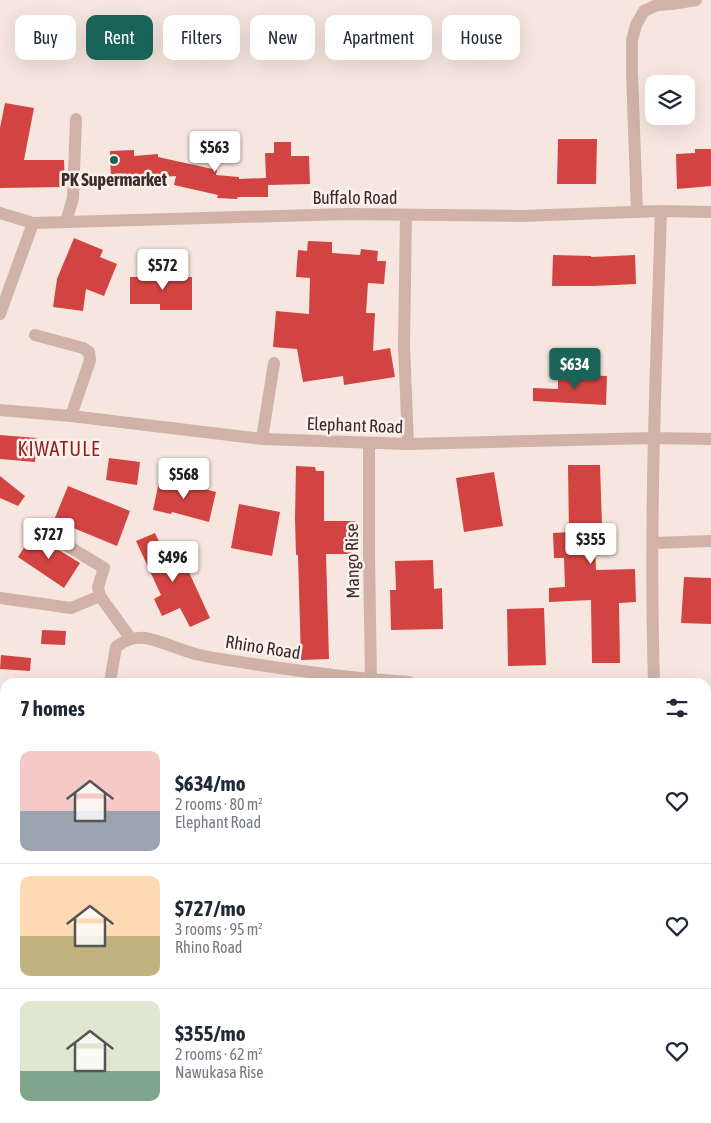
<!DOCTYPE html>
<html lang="en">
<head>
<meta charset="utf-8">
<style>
  body { margin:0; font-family:"Asap Condensed",sans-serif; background:#f6f6f7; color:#1f2937; height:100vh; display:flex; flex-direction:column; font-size:19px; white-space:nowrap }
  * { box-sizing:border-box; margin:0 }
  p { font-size:16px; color:#747a83 }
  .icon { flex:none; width:28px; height:28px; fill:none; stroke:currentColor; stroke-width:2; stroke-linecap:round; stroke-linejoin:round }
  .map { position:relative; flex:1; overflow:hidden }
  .panel { position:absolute; left:0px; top:678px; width:711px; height:446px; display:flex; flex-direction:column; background:#fff; border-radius:15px 15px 0 0; box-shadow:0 5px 20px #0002 }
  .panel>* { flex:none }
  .banner { position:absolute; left:15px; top:15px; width:681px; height:45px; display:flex; gap:10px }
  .controls { position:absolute; left:645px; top:75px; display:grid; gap:10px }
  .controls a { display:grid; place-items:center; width:50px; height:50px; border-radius:10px; background:#fff; box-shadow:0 5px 20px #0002; font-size:25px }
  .price { position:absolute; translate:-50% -42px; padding:0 11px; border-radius:5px; background:#fff; color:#222; font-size:16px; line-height:32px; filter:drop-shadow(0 1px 2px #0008) }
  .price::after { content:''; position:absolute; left:50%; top:30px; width:15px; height:11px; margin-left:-8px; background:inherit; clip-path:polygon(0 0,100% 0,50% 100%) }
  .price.current { background:#1a6358; color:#fff }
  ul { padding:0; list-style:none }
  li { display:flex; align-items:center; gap:15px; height:125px; padding:0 20px }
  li+li { border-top:1px solid #e0e1e3 }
  li span { display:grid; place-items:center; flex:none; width:140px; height:100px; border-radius:10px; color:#555 }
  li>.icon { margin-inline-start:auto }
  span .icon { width:60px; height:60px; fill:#fffc; stroke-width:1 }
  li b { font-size:21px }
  h2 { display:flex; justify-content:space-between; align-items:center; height:60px; padding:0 20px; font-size:21px }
  .pill { padding:0 18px; border-radius:10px; background:#fff; box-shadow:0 5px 20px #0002; font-size:18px; line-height:45px }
  .pill.current { background:#1a6358; color:#fff }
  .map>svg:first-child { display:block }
  .green { fill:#c2c79d }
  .building { fill:#d24441 }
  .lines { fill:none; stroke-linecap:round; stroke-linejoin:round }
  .minor { stroke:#d0b2a9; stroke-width:12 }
  .poi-dot { fill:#1a6358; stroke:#fcf2ed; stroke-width:2 }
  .labels { text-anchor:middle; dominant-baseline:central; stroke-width:5; stroke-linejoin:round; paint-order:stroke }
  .poi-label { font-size:18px; font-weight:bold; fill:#3c2b2a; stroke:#fcf2ed }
  .street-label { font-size:18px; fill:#3c2b2a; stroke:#fcf2ed }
  .quarter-label { font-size:20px; letter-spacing:1px; fill:#941c19; stroke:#fcf2ed }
</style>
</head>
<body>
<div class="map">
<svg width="711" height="1123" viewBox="0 0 711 1123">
  <rect width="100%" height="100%" fill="#f6e6df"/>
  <path class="green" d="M706 726 711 727V1123H0V1033L5 1034V1119H706Z"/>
  <path class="building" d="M5 103 34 108 24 160H64L65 187 0 188V128Z
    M558 139H597L596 184H557Z
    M274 142H291V156H309L310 184 268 185V197H238L237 199 217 198 218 195 174 185 176 176 111 180 110 151 134 150V156L158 154V157L217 170 216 175 239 177V179L266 178 265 153H274Z
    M695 149H711V186L677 189 676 154 695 153Z
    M74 238 103 250 100 257 117 264 104 296 86 289 83 311 53 307 57 279Z
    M308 241 332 242V253L360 255 361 249 378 251 377 261H386L384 284 368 283 366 313H375L373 351 390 348 395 377 344 385 343 376 303 382 297 349 273 347 276 311 309 314 310 278 296 277 298 250 307 251Z
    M553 255 591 256V257L635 255 636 284 593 286H552Z
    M163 272H183V277H192V310H160V304H130V277H163Z
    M558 374 607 376 606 405 533 401V388L558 389Z
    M0 435 37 438 35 462 0 459Z
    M109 458 140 462 137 485 106 480Z
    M568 465H600L602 526H594L596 570 635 569 636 602 619 603 620 663H592L591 600 549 602V588L565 587 564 558H554L553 533 569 532Z
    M296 466 315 467 316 471H324V521H355L356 554H326L329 659 301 660 298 555H296L295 519Z
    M494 472 503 526 464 532 456 478Z
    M0 476 25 496 18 506 0 498Z
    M160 477 178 481V482L216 492 209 522 172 512 171 514 153 510Z
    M68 486 130 511 117 546 54 520Z
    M239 504 280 512 272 556 231 548Z
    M35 531 45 537 46 541 49 544 80 563 64 588 18 557Z
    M155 533 169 563 182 557 210 618 190 627 180 608 162 616 154 599 161 595 136 541Z
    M433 560 434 589 442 588 443 629 391 630 390 590H396L395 561Z
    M684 577 711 578V624L681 623Z
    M544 608 546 665 508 666 507 609Z
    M42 630 66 631 65 645 41 644Z
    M1 655 31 658 30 671 0 669Z"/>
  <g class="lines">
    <path class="minor" d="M637 212 632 73V40L636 25 644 11 657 5 672 4 696 0
      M0 213 33 223 347 214 521 216 661 211 711 212
      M406 215 404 345 408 444
      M66 222 73 198 76 119
      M0 314 33 223
      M35 335 83 348 89 352 90 360 71 416
      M0 410 71 416 262 439 408 444 654 438 711 439
      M262 439 274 363
      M369 443V554L371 680
      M53 537 104 568 98 587 100 596 131 639
      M653 543 711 541
      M0 598 71 608 100 596
      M110 682 116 647C125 640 133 637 145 638 164 641 181 651 200 655 217 659 235 661 253 664 305 672 357 679 409 682
      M654 682C649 526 656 368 661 211
      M706 702H711
      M0 872 5 853
      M0 928 5 929
      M69 1123V1119
      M268 1123V1119
      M476 1123 477 1119"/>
  </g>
  <circle class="poi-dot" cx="114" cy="160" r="5"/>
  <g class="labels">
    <g class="poi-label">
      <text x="114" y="179">PK Supermarket</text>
    </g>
    <g class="street-label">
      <text x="355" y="197">Buffalo Road</text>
      <text transform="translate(355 425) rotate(2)">Elephant Road</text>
      <text transform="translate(352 561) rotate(-91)">Mango Rise</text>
      <text transform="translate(263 647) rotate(9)">Rhino Road</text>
    </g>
    <g class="quarter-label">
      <text x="59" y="448">KIWATULE</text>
    </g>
  </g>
</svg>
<div class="controls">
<a><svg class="icon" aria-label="layers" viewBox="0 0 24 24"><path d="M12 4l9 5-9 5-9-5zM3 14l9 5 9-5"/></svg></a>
</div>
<b class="price" style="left:215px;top:173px">$563</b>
<b class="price" style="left:163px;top:291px">$572</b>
<b class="price current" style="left:575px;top:390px">$634</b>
<b class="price" style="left:184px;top:500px">$568</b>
<b class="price" style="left:49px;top:560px">$727</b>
<b class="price" style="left:591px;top:565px">$355</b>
<b class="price" style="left:173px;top:583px">$496</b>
<div class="banner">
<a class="pill">Buy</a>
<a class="pill current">Rent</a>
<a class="pill">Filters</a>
<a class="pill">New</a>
<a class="pill">Apartment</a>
<a class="pill">House</a>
</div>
<section class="panel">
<h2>7 homes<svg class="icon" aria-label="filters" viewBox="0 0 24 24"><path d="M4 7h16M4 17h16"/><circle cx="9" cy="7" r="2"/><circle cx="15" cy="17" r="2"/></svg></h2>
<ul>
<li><span style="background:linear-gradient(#f6c9c9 60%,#9aa5b1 0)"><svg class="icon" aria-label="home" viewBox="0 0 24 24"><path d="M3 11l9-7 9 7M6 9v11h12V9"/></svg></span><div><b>$634/mo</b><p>2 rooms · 80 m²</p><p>Elephant Road</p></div><svg class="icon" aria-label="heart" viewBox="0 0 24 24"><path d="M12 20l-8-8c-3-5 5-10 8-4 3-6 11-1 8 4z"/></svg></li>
<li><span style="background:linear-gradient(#ffd9b3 60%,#c2b280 0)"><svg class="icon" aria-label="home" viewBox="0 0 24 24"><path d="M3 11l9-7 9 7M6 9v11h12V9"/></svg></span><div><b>$727/mo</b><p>3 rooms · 95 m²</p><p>Rhino Road</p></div><svg class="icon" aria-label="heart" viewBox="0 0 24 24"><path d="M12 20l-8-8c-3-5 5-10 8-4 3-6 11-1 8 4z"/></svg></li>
<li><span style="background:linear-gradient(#dfe7d0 70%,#7fa58c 0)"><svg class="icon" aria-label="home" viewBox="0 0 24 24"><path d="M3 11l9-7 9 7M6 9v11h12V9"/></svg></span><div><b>$355/mo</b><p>2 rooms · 62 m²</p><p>Nawukasa Rise</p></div><svg class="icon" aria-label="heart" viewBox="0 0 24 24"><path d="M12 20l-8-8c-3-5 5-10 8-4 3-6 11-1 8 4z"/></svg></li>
</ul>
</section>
</div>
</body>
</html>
